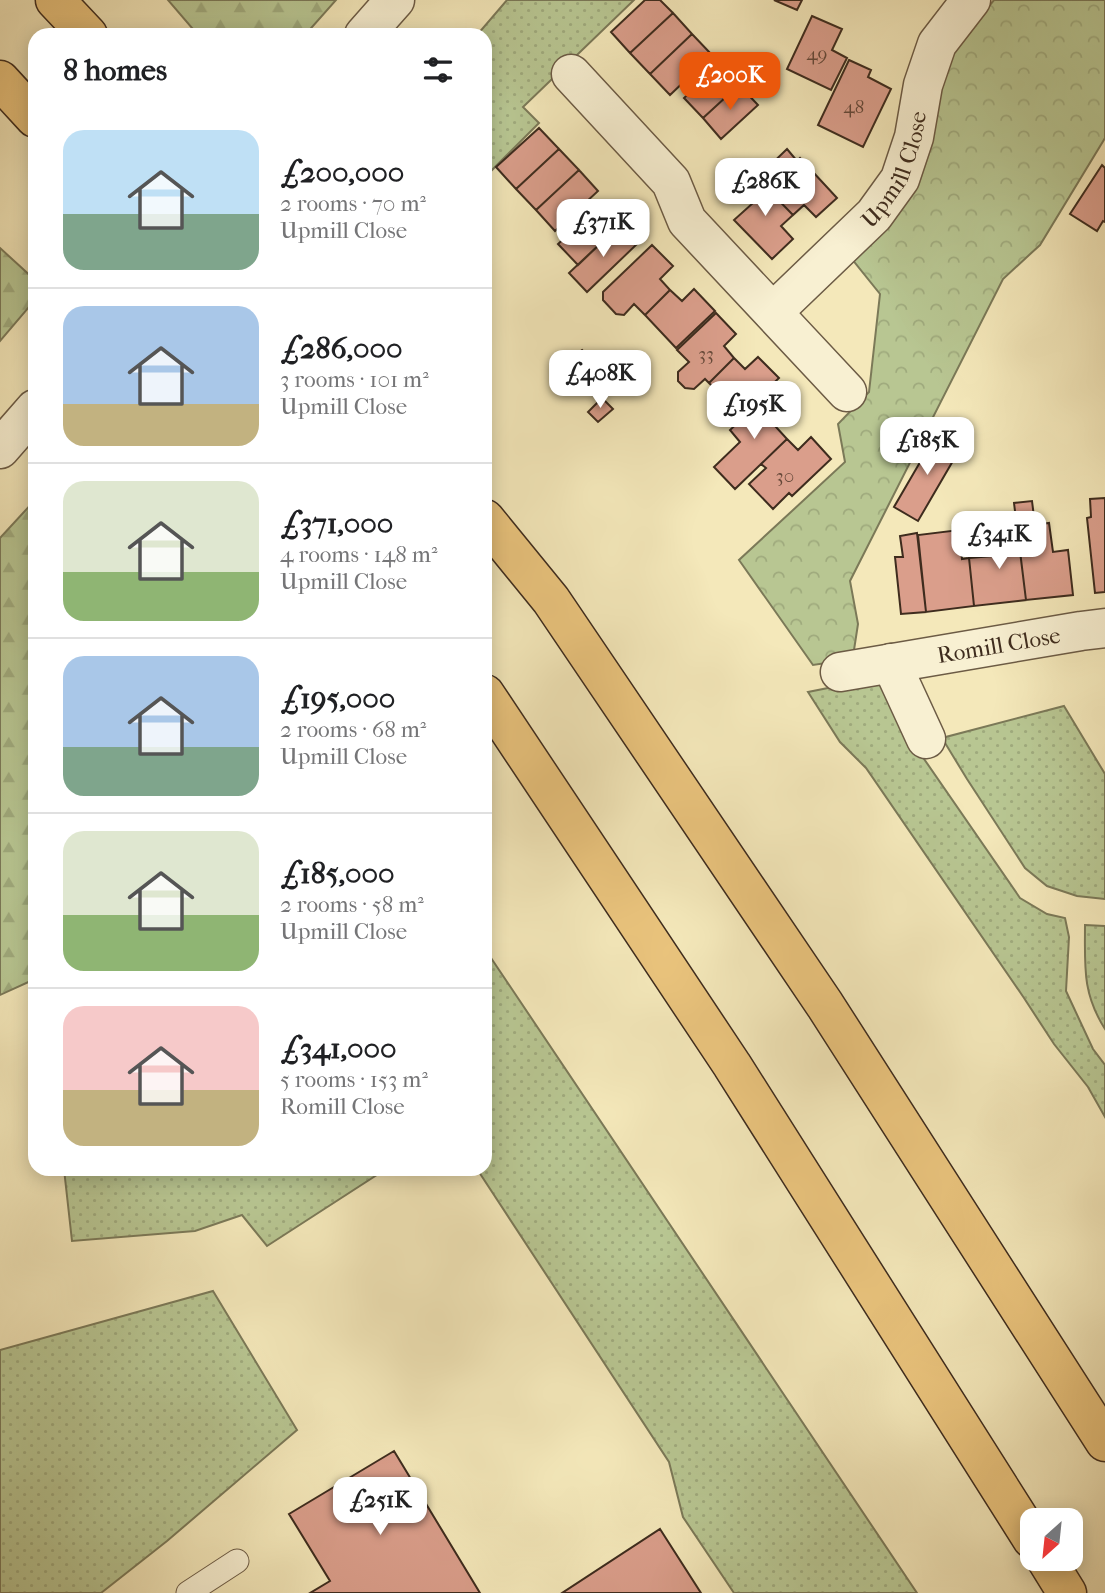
<!DOCTYPE html>
<html lang="en">
<head>
<meta charset="utf-8">
<style>
  body { margin:0; font-family:"IM FELL French Canon",serif; background:#f2f2f2; color:#202124; height:100vh; display:flex; flex-direction:column; font-size:26px; white-space:nowrap }
  * { box-sizing:border-box; margin:0 }
  p { font-size:23px; color:#757577 }
  .icon { flex:none; width:38px; height:38px; fill:none; stroke:currentColor; stroke-width:2; stroke-linecap:round; stroke-linejoin:round }
  .map { position:relative; flex:1; overflow:hidden }
  .sheet { position:absolute; left:28px; top:28px; width:464px; height:1148px; display:flex; flex-direction:column; background:#fff; border-radius:21px; box-shadow:0 4px 18px #0003 }
  .sheet>* { flex:none }
  .needle { width:46px; rotate:207deg }
  .fabs { position:absolute; left:1020px; top:1508px; display:grid; gap:14px }
  .fabs a { display:grid; place-items:center; width:63px; height:63px; border-radius:14px; background:#fff; box-shadow:0 4px 18px #0003; font-size:35px }
  .price { position:absolute; translate:-50% -60px; padding:0 16px; border-radius:14px; background:#fff; color:#222; font-size:23px; line-height:46px; filter:drop-shadow(0 2px 4px #0008) }
  .price::after { content:''; position:absolute; left:50%; top:42px; width:21px; height:16px; margin-left:-10px; background:inherit; clip-path:polygon(0 0,100% 0,50% 100%) }
  .price.on { background:#ea580c; color:#fff }
  ul { padding:0; list-style:none }
  li { display:flex; align-items:center; gap:21px; height:175px; padding:0 35px }
  li+li { border-top:2px solid #e0e0e0 }
  li span { display:grid; place-items:center; flex:none; width:196px; height:140px; border-radius:21px; color:#555 }
  li>.icon { margin-inline-start:auto }
  span .icon { width:84px; height:84px; fill:#fffc; stroke-width:1 }
  li b { font-size:30px }
  h2 { display:flex; justify-content:space-between; align-items:center; height:84px; padding:0 35px; font-size:30px }
  .map>svg:first-child { display:block }
  .grass { fill:url(#grass-dots); stroke:#7b7958; stroke-width:2 }
  .forest { fill:url(#forest-firs); stroke:#7b7958; stroke-width:2 }
  .park { fill:url(#park-crowns); stroke:#7b7958; stroke-width:2 }
  .building { fill:#da9e8b; stroke:#3e2c1e; stroke-width:2 }
  .lines { fill:none; stroke-linecap:round; stroke-linejoin:round }
  .service-casing { stroke:#6c5b45; stroke-width:25 }
  .minor-casing { stroke:#6c5b45; stroke-width:41 }
  .tertiary-casing { stroke:#6c5b45; stroke-width:41 }
  .motorway-casing { stroke:#3e2c1e; stroke-width:41 }
  .service { stroke:#f8f0d2; stroke-width:23 }
  .minor { stroke:#f8f0d2; stroke-width:38 }
  .tertiary { stroke:#f8f0d2; stroke-width:38 }
  .motorway { stroke:#eac47d; stroke-width:38 }
  .labels { text-anchor:middle; dominant-baseline:central; stroke-width:5; stroke-linejoin:round; paint-order:stroke }
  .number-label { font-size:19px; fill:#654839 }
  .street-label { font-size:23px; fill:#3e2c1e; stroke:#f8f0d2 }
</style>
</head>
<body>
<div class="map">
<svg width="1105" height="1593" viewBox="0 0 1105 1593">
  <defs>
    <pattern id="grass-dots" width="8" height="8" patternUnits="userSpaceOnUse" patternTransform="scale(1.75)"><rect width="8" height="8" fill="#b8c692"/><path d="M2 2h.1M6 6h.1" fill="none" stroke="#9faa7d" stroke-width="1.8" stroke-linecap="round"/></pattern>
    <pattern id="forest-firs" width="22" height="20" patternUnits="userSpaceOnUse" patternTransform="scale(1.75)"><rect width="22" height="20" fill="#b8c692"/><path d="M5 1l3.5 6h-7zM16 11l3.5 6h-7z" fill="#9faa7d"/></pattern>
    <pattern id="park-crowns" width="20" height="18" patternUnits="userSpaceOnUse" patternTransform="scale(1.75)"><rect width="20" height="18" fill="#b8c692"/><path d="M2 6a3 3 0 1 1 6 0M12 15a3 3 0 1 1 6 0" fill="none" stroke="#9faa7d"/></pattern>
  </defs>
  <rect width="100%" height="100%" fill="#f4e8ba"/>
  <filter id="stains"><feTurbulence type="fractalNoise" baseFrequency=".00286" numOctaves="4"/><feColorMatrix values="0 0 0 0 .2 0 0 0 0 .09 0 0 0 0 .02 0 0 0 .5 -.17"/></filter>
  <radialGradient id="worn" r=".72"><stop offset=".6" stop-color="#630" stop-opacity="0"/><stop offset="1" stop-color="#630" stop-opacity=".3"/></radialGradient>
  <path class="grass" d="M507 0H634L523 107 539 123 485 177V35H477Z
    M874 681 887 686 922 756 1020 898 1047 914 1065 918 1069 937 1066 991 1093 1049 1105 1065V1117L1088 1087 1054 1044 1024 998 866 768 840 742 808 692 853 683Z
    M1064 706 1105 774V899L1077 896 1047 886 1025 868 967 779 942 738Z
    M1085 925 1105 926V1029C1082 993 1085 966 1085 925Z
    M485 949 917 1593H734L683 1517 669 1462 477 1169H485Z
    M64 1169H386L267 1246 242 1215 195 1231 72 1241Z
    M213 1291 297 1430 167 1541 101 1593H0V1350Z"/>
  <path class="forest" d="M168 0H336L305 35H198Z
    M0 248 35 280V300L0 341Z
    M35 500V979L0 995V538Z"/>
  <path class="park" d="M994 0H1105V138L1040 245 1003 279 850 581 858 624 854 650 846 660 813 665 739 560 845 462 838 424 869 392 880 294 852 259 949 55Z"/>
  <path class="building" d="M645 0H660L673 13 630 53 611 32Z
    M774 0H802L797 10Z
    M673 13 692 34 650 74 630 53Z
    M812 16 842 29 832 50 847 58 831 90 787 69Z
    M692 34 712 55 670 95 650 74Z
    M849 60 871 70 868 77 891 89 863 147 818 125Z
    M721 64 739 85 703 118 684 98Z
    M739 85 758 105 721 139 703 118Z
    M539 128 559 149 516 189 496 167Z
    M559 149 579 170 536 210 516 189Z
    M787 149 797 161 800 158 837 198 816 217 804 205 793 215 757 178Z
    M1102 165 1105 168V222L1103 221 1097 231 1070 214Z
    M579 170 598 191 555 231 536 210Z
    M750 178H757L793 215 781 226 793 239 772 259 734 220 753 203 741 191 744 184Z
    M601 205 620 225 578 265 558 244Z
    M620 225 637 244 587 292 569 273Z
    M652 245 673 266 660 279 670 290 645 315 634 304 624 315 616 314 603 300V292Z
    M694 289 715 311 676 348 645 315 670 290 682 301Z
    M716 313 736 334 724 346 734 358 709 383 705 379 694 389 685 388 678 381V372L689 362 677 350Z
    M582 350 590 359 577 371 568 361Z
    M758 357 779 378 740 415 709 383 734 358 745 369Z
    M769 394 789 415 776 427 787 439 735 489 714 467 740 442 730 430Z
    M602 398 613 409 598 422 588 412Z
    M937 433 961 447 918 521 894 507Z
    M811 437 831 459 792 496 789 493 773 509 749 484 766 468 761 464 787 439 798 450Z
    M1105 498V592L1095 593 1087 518 1091 517 1090 499Z
    M1032 501 1035 525 1049 523 1053 552 1068 550 1073 595 1026 600 1014 503Z
    M1017 526 1026 600 974 606 969 558 992 556 990 538H998L997 529Z
    M959 530 962 559 969 558 974 606 926 612 918 535Z
    M917 533 926 612 901 614 895 557H903L900 536Z
    M394 1451 480 1593H310L330 1581 289 1514Z
    M660 1529 701 1593H562Z"/>
  <g class="lines">
    <g class="service-casing">
      <path id="service" d="M188 1593 237 1561"/>
    </g>
    <g class="minor-casing">
      <g id="minor">
        <path d="M571 74 671 182 687 221 847 392"/>
        <path id="s1" d="M773 312 874 215 900 179 914 137 923 85 937 44 971 0"/>
        <path d="M891 663 926 739"/>
        <path id="s2" d="M840 672 1081 631 1105 628"/>
      </g>
    </g>
    <g class="tertiary-casing">
      <path id="tertiary" d="M364 35 395 0
        M0 449 35 409"/>
    </g>
    <g class="motorway-casing">
      <path id="motorway" d="M55 0 88 35
        M0 80 35 118
        M485 519 551 600 825 1005 1105 1442
        M485 694 732 1065 1032 1539
        M1046 1559 1067 1593"/>
    </g>
    <use href="#service" class="service"/>
    <use href="#minor" class="minor"/>
    <use href="#tertiary" class="tertiary"/>
    <use href="#motorway" class="motorway"/>
  </g>
  <g class="labels">
    <g class="number-label">
      <text x="817" y="54">49</text>
      <text x="854" y="107">48</text>
      <text x="706" y="354">33</text>
      <text x="785" y="476">30</text>
    </g>
    <g class="street-label">
      <text stroke="none"><textPath href="#s1" startOffset="191">Upmill Close</textPath></text>
      <text stroke="none"><textPath href="#s2" startOffset="161">Romill Close</textPath></text>
    </g>
  </g>
  <rect width="100%" height="100%" filter="url(#stains)"/>
  <rect width="100%" height="100%" fill="url(#worn)"/>
</svg>
<div class="fabs">
<a><svg class="needle" viewBox="-14 -14 28 28"><path d="M0-13l5 13h-10z" fill="#e53935"/><path d="M0 13l5-13h-10z" fill="#757577"/></svg></a>
</div>
<b class="price on" style="left:730px;top:112px">£200K</b>
<b class="price" style="left:765px;top:218px">£286K</b>
<b class="price" style="left:603px;top:259px">£371K</b>
<b class="price" style="left:600px;top:410px">£408K</b>
<b class="price" style="left:754px;top:441px">£195K</b>
<b class="price" style="left:927px;top:477px">£185K</b>
<b class="price" style="left:999px;top:571px">£341K</b>
<b class="price" style="left:380px;top:1537px">£251K</b>
<section class="sheet">
<h2>8 homes<svg class="icon" aria-label="filters" viewBox="0 0 24 24"><path d="M4 7h16M4 17h16"/><circle cx="9" cy="7" r="2"/><circle cx="15" cy="17" r="2"/></svg></h2>
<ul>
<li><span style="background:linear-gradient(#bfe0f5 60%,#7fa58c 0)"><svg class="icon" aria-label="home" viewBox="0 0 24 24"><path d="M3 11l9-7 9 7M6 9v11h12V9"/></svg></span><div><b>£200,000</b><p>2 rooms · 70 m²</p><p>Upmill Close</p></div></li>
<li><span style="background:linear-gradient(#a9c7e8 70%,#c2b280 0)"><svg class="icon" aria-label="home" viewBox="0 0 24 24"><path d="M3 11l9-7 9 7M6 9v11h12V9"/></svg></span><div><b>£286,000</b><p>3 rooms · 101 m²</p><p>Upmill Close</p></div></li>
<li><span style="background:linear-gradient(#dfe7d0 65%,#8fb573 0)"><svg class="icon" aria-label="home" viewBox="0 0 24 24"><path d="M3 11l9-7 9 7M6 9v11h12V9"/></svg></span><div><b>£371,000</b><p>4 rooms · 148 m²</p><p>Upmill Close</p></div></li>
<li><span style="background:linear-gradient(#a9c7e8 65%,#7fa58c 0)"><svg class="icon" aria-label="home" viewBox="0 0 24 24"><path d="M3 11l9-7 9 7M6 9v11h12V9"/></svg></span><div><b>£195,000</b><p>2 rooms · 68 m²</p><p>Upmill Close</p></div></li>
<li><span style="background:linear-gradient(#dfe7d0 60%,#8fb573 0)"><svg class="icon" aria-label="home" viewBox="0 0 24 24"><path d="M3 11l9-7 9 7M6 9v11h12V9"/></svg></span><div><b>£185,000</b><p>2 rooms · 58 m²</p><p>Upmill Close</p></div></li>
<li><span style="background:linear-gradient(#f6c9c9 60%,#c2b280 0)"><svg class="icon" aria-label="home" viewBox="0 0 24 24"><path d="M3 11l9-7 9 7M6 9v11h12V9"/></svg></span><div><b>£341,000</b><p>5 rooms · 153 m²</p><p>Romill Close</p></div></li>
</ul>
</section>
</div>
</body>
</html>
